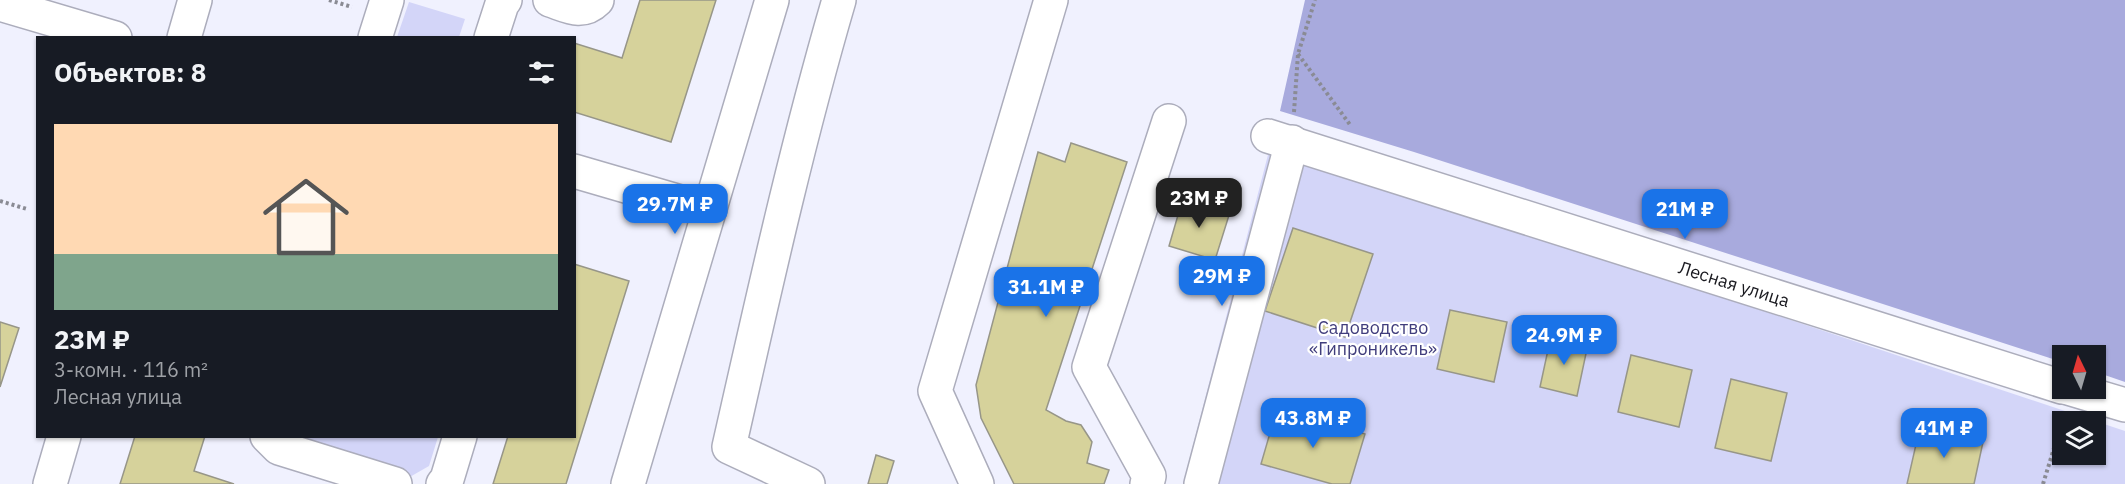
<!DOCTYPE html>
<html lang="ru">
<head>
<meta charset="utf-8">
<style>
  body { margin:0; font-family:"IBM Plex Sans",sans-serif; background:#20242c; color:#f1f3f6; height:100vh; display:flex; flex-direction:column; font-size:22px; white-space:nowrap }
  * { box-sizing:border-box; margin:0 }
  p { font-size:20px; color:#9ea1a6 }
  .icon { flex:none; width:33px; height:33px; fill:none; stroke:currentColor; stroke-width:2; stroke-linecap:round; stroke-linejoin:round }
  .map { position:relative; flex:1; overflow:hidden }
  .side { position:absolute; left:36px; top:36px; width:540px; height:402px; display:flex; flex-direction:column; background:#171b24; border-radius:0px; box-shadow:0 2px 4px #0004 }
  .side>* { flex:none }
  .needle { width:39px; rotate:355deg }
  .controls { position:absolute; left:2052px; top:345px; display:grid; gap:12px }
  .controls a { display:grid; place-items:center; width:54px; height:54px; border-radius:0px; background:#171b24; box-shadow:0 2px 4px #0004; font-size:30px }
  .price { position:absolute; translate:-50% -51px; padding:0 14px; border-radius:12px; background:#1a73e8; color:#fff; font-size:20px; line-height:39px; filter:drop-shadow(0 2px 3px #0008) }
  .price::after { content:''; position:absolute; left:50%; top:36px; width:18px; height:14px; margin-left:-9px; background:inherit; clip-path:polygon(0 0,100% 0,50% 100%) }
  .price.on { background:#222; color:#fff }
  ul { padding:0; list-style:none }
  li { display:grid; align-content:center; gap:12px; height:318px; padding:0 18px }
  li span { display:grid; place-items:center; height:186px; border-radius:0px; color:#555 }
  li>.icon { margin-inline-start:auto }
  span .icon { width:108px; height:108px; fill:#fffc; stroke-width:1 }
  li b { font-size:26px }
  h2 { display:flex; justify-content:space-between; align-items:center; height:72px; padding:0 18px; font-size:26px }
  .map>svg:first-child { display:block }
  .green { fill:#d3d5f8; fill-rule:evenodd }
  .forest { fill:#a8aadd }
  .building { fill:#d6d29b; stroke:#979688; stroke-width:1.5 }
  .lines { fill:none; stroke-linecap:round; stroke-linejoin:round }
  .minor-casing { stroke:#acadbc; stroke-width:36 }
  .path { stroke:#8a8b94; stroke-width:4; stroke-dasharray:3 3; stroke-linecap:butt }
  .minor { stroke:#fff; stroke-width:33 }
  .labels { text-anchor:middle; dominant-baseline:central; stroke-width:4.5; stroke-linejoin:round; paint-order:stroke }
  .street-label { font-size:18px; fill:#19191f; stroke:#fff }
  .park-label { font-size:18px; fill:#403d7c; stroke:#fff }
</style>
</head>
<body>
<div class="map">
<svg width="2125" height="484" viewBox="0 0 2125 484">
  <rect width="100%" height="100%" fill="#f0f1fe"/>
  <path class="green" d="M409 2 465 19 459 37H397Z
    M1270 147 2125 431V484H1183ZM2062 422H2096V454H2062Z
    M302 437H438L429 466 408 478 308 447Z"/>
  <path class="forest" d="M1305 0H2125V382L2096 372V356H2062V362L1414 152 1280 111Z"/>
  <path class="building" d="M640 0H716L671 142 574 112V43L622 58Z
    M1071 143 1127 162 1046 410 1066 421 1081 425 1092 442 1087 463 1109 470 1104 484H1014L981 418 976 385 1038 152 1065 162Z
    M1183 198 1230 212 1215 260 1169 246Z
    M1293 228 1373 254 1345 337 1265 311Z
    M574 264 629 281 566 484H493L508 436H574Z
    M1450 310 1507 322 1494 382 1437 369Z
    M0 322 19 328 0 387Z
    M1551 336 1588 344 1577 396 1540 387Z
    M1631 355 1692 370 1679 427 1618 412Z
    M1731 379 1787 393 1771 461 1715 448Z
    M1277 409 1365 434 1350 484H1332L1261 464Z
    M1920 427 1983 442 1974 484H1907Z
    M135 436H205L194 471 234 484H120Z
    M876 455 894 461 887 484H868Z"/>
  <g class="lines">
    <g class="minor-casing">
      <g id="minor">
        <path d="M550 0C568 6 582 15 597 0"/>
        <path d="M0 4 115 38"/>
        <path d="M184 38 195 0"/>
        <path d="M375 38 387 0"/>
        <path d="M491 38 502 4 505 0"/>
        <path id="s1" d="M1268 136 2062 387"/>
        <path d="M574 171 708 210"/>
        <path d="M2068 388 2125 405"/>
        <path d="M267 436 279 448 395 484"/>
        <path d="M50 484 64 436"/>
        <path d="M443 484 447 479 460 436"/>
        <path d="M628 484 772 0"/>
        <path d="M808 484 729 447C763 297 796 147 839 0"/>
        <path d="M977 484 935 391 1051 0"/>
        <path d="M1147 484 1149 476 1089 367 1169 121"/>
        <path d="M1201 484 1292 142"/>
      </g>
    </g>
    <path class="path" d="M329 0 352 7
      M1298 54 1351 126
      M1294 112 1298 54 1315 0
      M0 201 27 209
      M364 436H378
      M2043 484 2063 419"/>
    <use href="#minor" class="minor"/>
  </g>
  <g class="labels">
    <g class="street-label">
      <text stroke="none"><textPath href="#s1" startOffset="489">Лесная улица</textPath></text>
    </g>
    <g class="park-label">
      <text x="1373" y="327">Садоводство<tspan x="1373" dy="21">«Гипроникель»</tspan></text>
    </g>
  </g>
</svg>
<div class="controls">
<a><svg class="needle" viewBox="-14 -14 28 28"><path d="M0-13l5 13h-10z" fill="#e53935"/><path d="M0 13l5-13h-10z" fill="#9ea1a6"/></svg></a>
<a><svg class="icon" aria-label="layers" viewBox="0 0 24 24"><path d="M12 4l9 5-9 5-9-5zM3 14l9 5 9-5"/></svg></a>
</div>
<b class="price on" style="left:1199px;top:229px">23M ₽</b>
<b class="price" style="left:675px;top:235px">29.7M ₽</b>
<b class="price" style="left:1685px;top:240px">21M ₽</b>
<b class="price" style="left:1222px;top:307px">29M ₽</b>
<b class="price" style="left:1046px;top:318px">31.1M ₽</b>
<b class="price" style="left:1564px;top:366px">24.9M ₽</b>
<b class="price" style="left:1313px;top:449px">43.8M ₽</b>
<b class="price" style="left:1944px;top:459px">41M ₽</b>
<section class="side">
<h2>Объектов: 8<svg class="icon" aria-label="filters" viewBox="0 0 24 24"><path d="M4 7h16M4 17h16"/><circle cx="9" cy="7" r="2"/><circle cx="15" cy="17" r="2"/></svg></h2>
<ul>
<li><span style="background:linear-gradient(#ffd9b3 70%,#7fa58c 0)"><svg class="icon" aria-label="home" viewBox="0 0 24 24"><path d="M3 11l9-7 9 7M6 9v11h12V9"/></svg></span><div><b>23M ₽</b><p>3-комн. · 116 m²</p><p>Лесная улица</p></div></li>
</ul>
</section>
</div>
</body>
</html>
